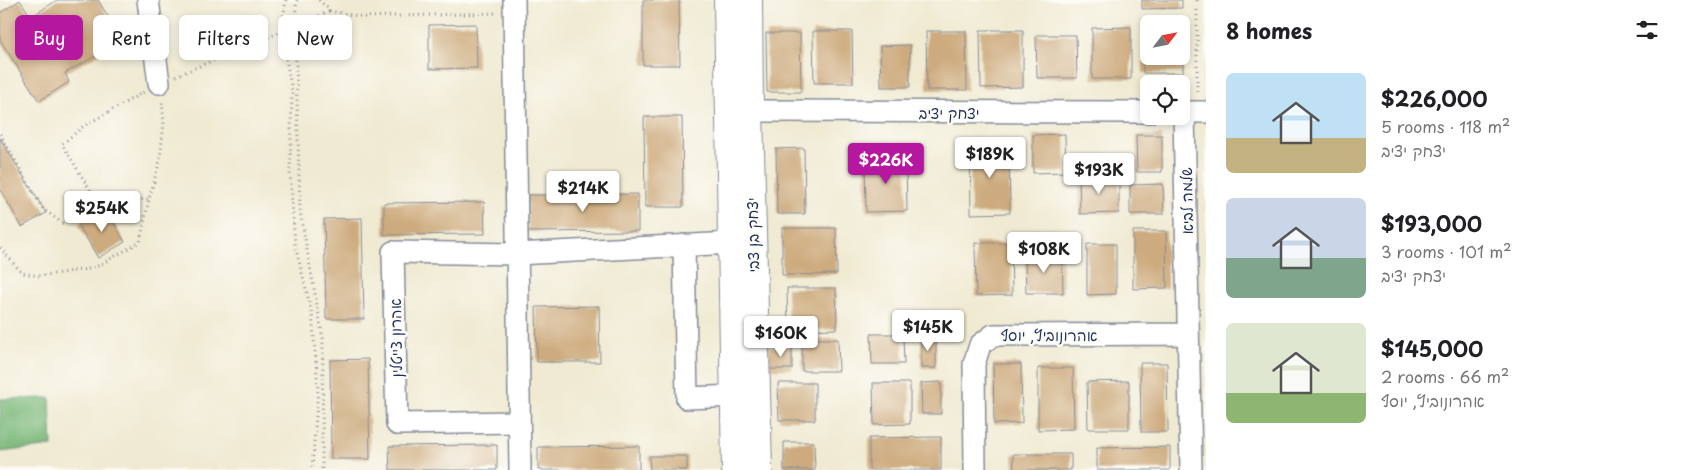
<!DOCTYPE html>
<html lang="en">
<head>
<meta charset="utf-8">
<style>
  body { margin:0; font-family:"Playpen Sans","Playpen Sans Hebrew",sans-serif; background:#f2f2f2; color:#202124; height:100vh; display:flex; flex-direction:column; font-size:19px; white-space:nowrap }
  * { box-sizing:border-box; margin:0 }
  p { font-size:16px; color:#757577 }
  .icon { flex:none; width:28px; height:28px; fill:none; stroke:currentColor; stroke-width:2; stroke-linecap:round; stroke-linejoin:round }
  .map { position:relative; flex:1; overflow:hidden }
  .sheet { display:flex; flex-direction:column; background:#fff; width:475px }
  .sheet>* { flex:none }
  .banner { position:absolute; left:15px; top:15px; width:475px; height:45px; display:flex; gap:10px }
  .needle { width:32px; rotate:58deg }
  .tools { position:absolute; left:1140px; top:15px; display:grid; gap:10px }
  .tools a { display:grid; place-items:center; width:50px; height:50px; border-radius:8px; background:#fff; box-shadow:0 2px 8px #0003; font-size:25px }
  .price { position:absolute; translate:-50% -42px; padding:0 11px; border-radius:5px; background:#fff; color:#222; font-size:16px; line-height:32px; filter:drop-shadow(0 1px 2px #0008) }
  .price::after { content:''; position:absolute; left:50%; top:30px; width:15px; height:11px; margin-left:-8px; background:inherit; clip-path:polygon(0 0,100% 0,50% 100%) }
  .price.active { background:#b5179e; color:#fff }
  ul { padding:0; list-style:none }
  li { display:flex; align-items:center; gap:15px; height:125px; padding:0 20px }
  li span { display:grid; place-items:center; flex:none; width:140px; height:100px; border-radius:8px; color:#555 }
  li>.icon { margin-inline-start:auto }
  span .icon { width:60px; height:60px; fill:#fffc; stroke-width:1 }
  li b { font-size:21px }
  h2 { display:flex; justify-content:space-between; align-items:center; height:60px; padding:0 20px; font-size:21px }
  .pill { padding:0 18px; border-radius:8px; background:#fff; box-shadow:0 2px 8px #0003; font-size:18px; line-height:45px }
  .pill.active { background:#b5179e; color:#fff }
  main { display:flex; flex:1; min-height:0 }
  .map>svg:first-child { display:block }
  .forest { fill:#79b778; stroke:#4a736b }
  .building { fill:#cdab7e }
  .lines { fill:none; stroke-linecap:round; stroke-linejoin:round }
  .street-casing { stroke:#868c98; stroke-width:24 }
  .secondary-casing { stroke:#868c98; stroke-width:30 }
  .path { stroke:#868c98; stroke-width:3; stroke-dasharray:1 4; stroke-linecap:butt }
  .street { stroke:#fff; stroke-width:21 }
  .secondary { stroke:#fff; stroke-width:28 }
  .labels { text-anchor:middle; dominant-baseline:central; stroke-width:5; stroke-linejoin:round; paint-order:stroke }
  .street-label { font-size:15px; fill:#1b2f5e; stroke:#fdfcf7 }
</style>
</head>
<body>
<main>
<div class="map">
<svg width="1206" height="470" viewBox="0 0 1206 470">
  <rect width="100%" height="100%" fill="#fdfcf7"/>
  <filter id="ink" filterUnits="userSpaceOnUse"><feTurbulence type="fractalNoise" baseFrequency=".02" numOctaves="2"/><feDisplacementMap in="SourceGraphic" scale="10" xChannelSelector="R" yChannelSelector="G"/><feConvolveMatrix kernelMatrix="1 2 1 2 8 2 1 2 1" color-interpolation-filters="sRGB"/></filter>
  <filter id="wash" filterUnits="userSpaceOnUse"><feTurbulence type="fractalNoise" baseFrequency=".0096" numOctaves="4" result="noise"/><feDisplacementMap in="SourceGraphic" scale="20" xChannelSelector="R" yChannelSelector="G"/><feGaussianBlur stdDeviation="1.12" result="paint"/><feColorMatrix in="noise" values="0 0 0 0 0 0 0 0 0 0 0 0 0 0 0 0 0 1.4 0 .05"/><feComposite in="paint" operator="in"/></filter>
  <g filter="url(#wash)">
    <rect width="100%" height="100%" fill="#f0ead2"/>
    <path class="forest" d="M50 398 52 446 0 452V399Z"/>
    <g id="blocks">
      <path class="building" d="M20 0 31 17 57 0H98L123 41 65 73 69 82 39 101 0 40V13Z
        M643 0H679L680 65H643Z
        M1142 0H1182V8L1142 9Z
        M1142 21H1182V24H1149V56H1183V73H1143Z
        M476 24 477 68 429 69V25Z
        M1131 27V79H1092V28Z
        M980 30H1023V87L981 88Z
        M813 31H852L853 83H814Z
        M926 31H966L967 90H927Z
        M766 33H800L801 92H767Z
        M1036 35H1076L1077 78H1037Z
        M910 45V87H881L880 46Z
        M644 117H682L683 207H645Z
        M1065 134 1066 172 1033 173V135Z
        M1136 135H1162V172H1137Z
        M0 138 46 213 22 227 0 189Z
        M970 144H1009L1010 213 971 214Z
        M804 148 805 214H777L776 149Z
        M865 158H906L907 211 866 212Z
        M1079 177H1119V213L1080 214Z
        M1163 184 1164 214H1130V185Z
        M638 194V231L528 232V195Z
        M484 202 485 234 384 235V203Z
        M105 208 125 242 98 258 78 224Z
        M362 218 364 319H326L324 219Z
        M782 228H836L837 274 782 275Z
        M1133 231H1166L1167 288 1133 289Z
        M975 243H1011L1012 295 976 296Z
        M1087 244H1116V294L1087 295Z
        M1025 256H1062L1063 293H1026Z
        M787 288H836L837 329 788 330Z
        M599 306 600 362H537L536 307Z
        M871 334H903L904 364H872Z
        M921 337H936V368H921Z
        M802 339H838L839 371H802Z
        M769 347H792V369H769Z
        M368 359 370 459H331L330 360Z
        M1140 363H1167L1168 432H1141Z
        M993 364H1021L1022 423 994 424Z
        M1038 368H1073L1074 429 1038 430Z
        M1129 381V429H1088L1087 382Z
        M941 382V414H922L921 383Z
        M778 383H815V420H779Z
        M873 383H910V424L874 425Z
        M941 437V470H869V438Z
        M784 442H814L815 470H784Z
        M497 445V470H390L389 446Z
        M639 446V470H538V447Z
        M1170 447V470H1097V448Z
        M1013 454H1071V470H1014Z
        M649 456H687V470H650Z"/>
    </g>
  </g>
  <g filter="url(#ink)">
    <use href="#blocks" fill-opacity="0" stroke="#868c98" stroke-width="1"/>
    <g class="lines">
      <g class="street-casing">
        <path id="street" d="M148 0 159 83
          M514 0 520 470
          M749 111 1149 112
          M1181 112H1206
          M1184 112 1191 470
          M684 245 687 398 735 396
          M519 422 397 424 393 252 516 254 732 243
          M975 470 974 364 980 345 993 335 1188 334"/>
      </g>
      <g class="secondary-casing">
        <path id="secondary" d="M728 0 736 470
          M748 0 749 111 758 470"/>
      </g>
      <path class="path" d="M286 0 281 32 292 91 290 173 295 245 312 313 318 389 312 470
        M297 0 296 4 295 26 300 211 323 338 322 470
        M319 0 330 11 364 17 496 13
        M1197 0V94
        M176 76 330 11
        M0 134 43 209 62 223 98 203 149 199
        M98 203 62 144 84 126 144 92
        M0 248 22 273 40 276 94 268 140 242 149 199 160 160 164 122 162 101"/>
      <use href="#street" class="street"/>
      <use href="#secondary" class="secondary"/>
    </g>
  </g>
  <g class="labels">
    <g class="street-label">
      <text x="949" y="112">יצחק יציב</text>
      <text transform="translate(1186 201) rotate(-91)">שלמה לביא</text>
      <text transform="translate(752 235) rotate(-91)">יצחק בן צבי</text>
      <text x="1049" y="334">אהרונוביץ, יוסף</text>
      <text transform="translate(395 338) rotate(-91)">אהרון צייטלין</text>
    </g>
  </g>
</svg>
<div class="tools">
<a><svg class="needle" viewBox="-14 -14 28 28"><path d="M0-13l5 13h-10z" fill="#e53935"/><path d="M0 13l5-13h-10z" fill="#757577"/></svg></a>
<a><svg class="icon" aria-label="locate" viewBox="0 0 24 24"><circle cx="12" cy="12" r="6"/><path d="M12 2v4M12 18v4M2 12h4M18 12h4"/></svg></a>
</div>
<b class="price" style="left:990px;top:179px">$189K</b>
<b class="price active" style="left:886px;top:185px">$226K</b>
<b class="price" style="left:1099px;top:195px">$193K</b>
<b class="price" style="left:583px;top:213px">$214K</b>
<b class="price" style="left:102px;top:233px">$254K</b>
<b class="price" style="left:1044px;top:274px">$108K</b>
<b class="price" style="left:928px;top:352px">$145K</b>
<b class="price" style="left:781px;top:358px">$160K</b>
<div class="banner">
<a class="pill active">Buy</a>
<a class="pill">Rent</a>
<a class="pill">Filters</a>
<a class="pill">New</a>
</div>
</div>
<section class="sheet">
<h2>8 homes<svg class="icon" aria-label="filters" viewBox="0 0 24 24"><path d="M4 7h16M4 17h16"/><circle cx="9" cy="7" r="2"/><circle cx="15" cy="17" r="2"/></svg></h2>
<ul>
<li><span style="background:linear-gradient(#bfe0f5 65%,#c2b280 0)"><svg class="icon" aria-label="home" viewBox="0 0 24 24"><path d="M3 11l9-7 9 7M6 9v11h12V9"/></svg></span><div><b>$226,000</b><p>5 rooms · 118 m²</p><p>יצחק יציב</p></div></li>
<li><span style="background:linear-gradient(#c9d6e8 60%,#7fa58c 0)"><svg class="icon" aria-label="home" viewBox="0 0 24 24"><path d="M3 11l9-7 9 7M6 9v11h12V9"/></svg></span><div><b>$193,000</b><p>3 rooms · 101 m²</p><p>יצחק יציב</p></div></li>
<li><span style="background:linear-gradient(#dfe7d0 70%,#8fb573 0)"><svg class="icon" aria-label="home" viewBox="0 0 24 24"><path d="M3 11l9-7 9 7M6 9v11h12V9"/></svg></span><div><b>$145,000</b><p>2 rooms · 66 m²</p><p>אהרונוביץ, יוסף</p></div></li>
</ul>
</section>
</main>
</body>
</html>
